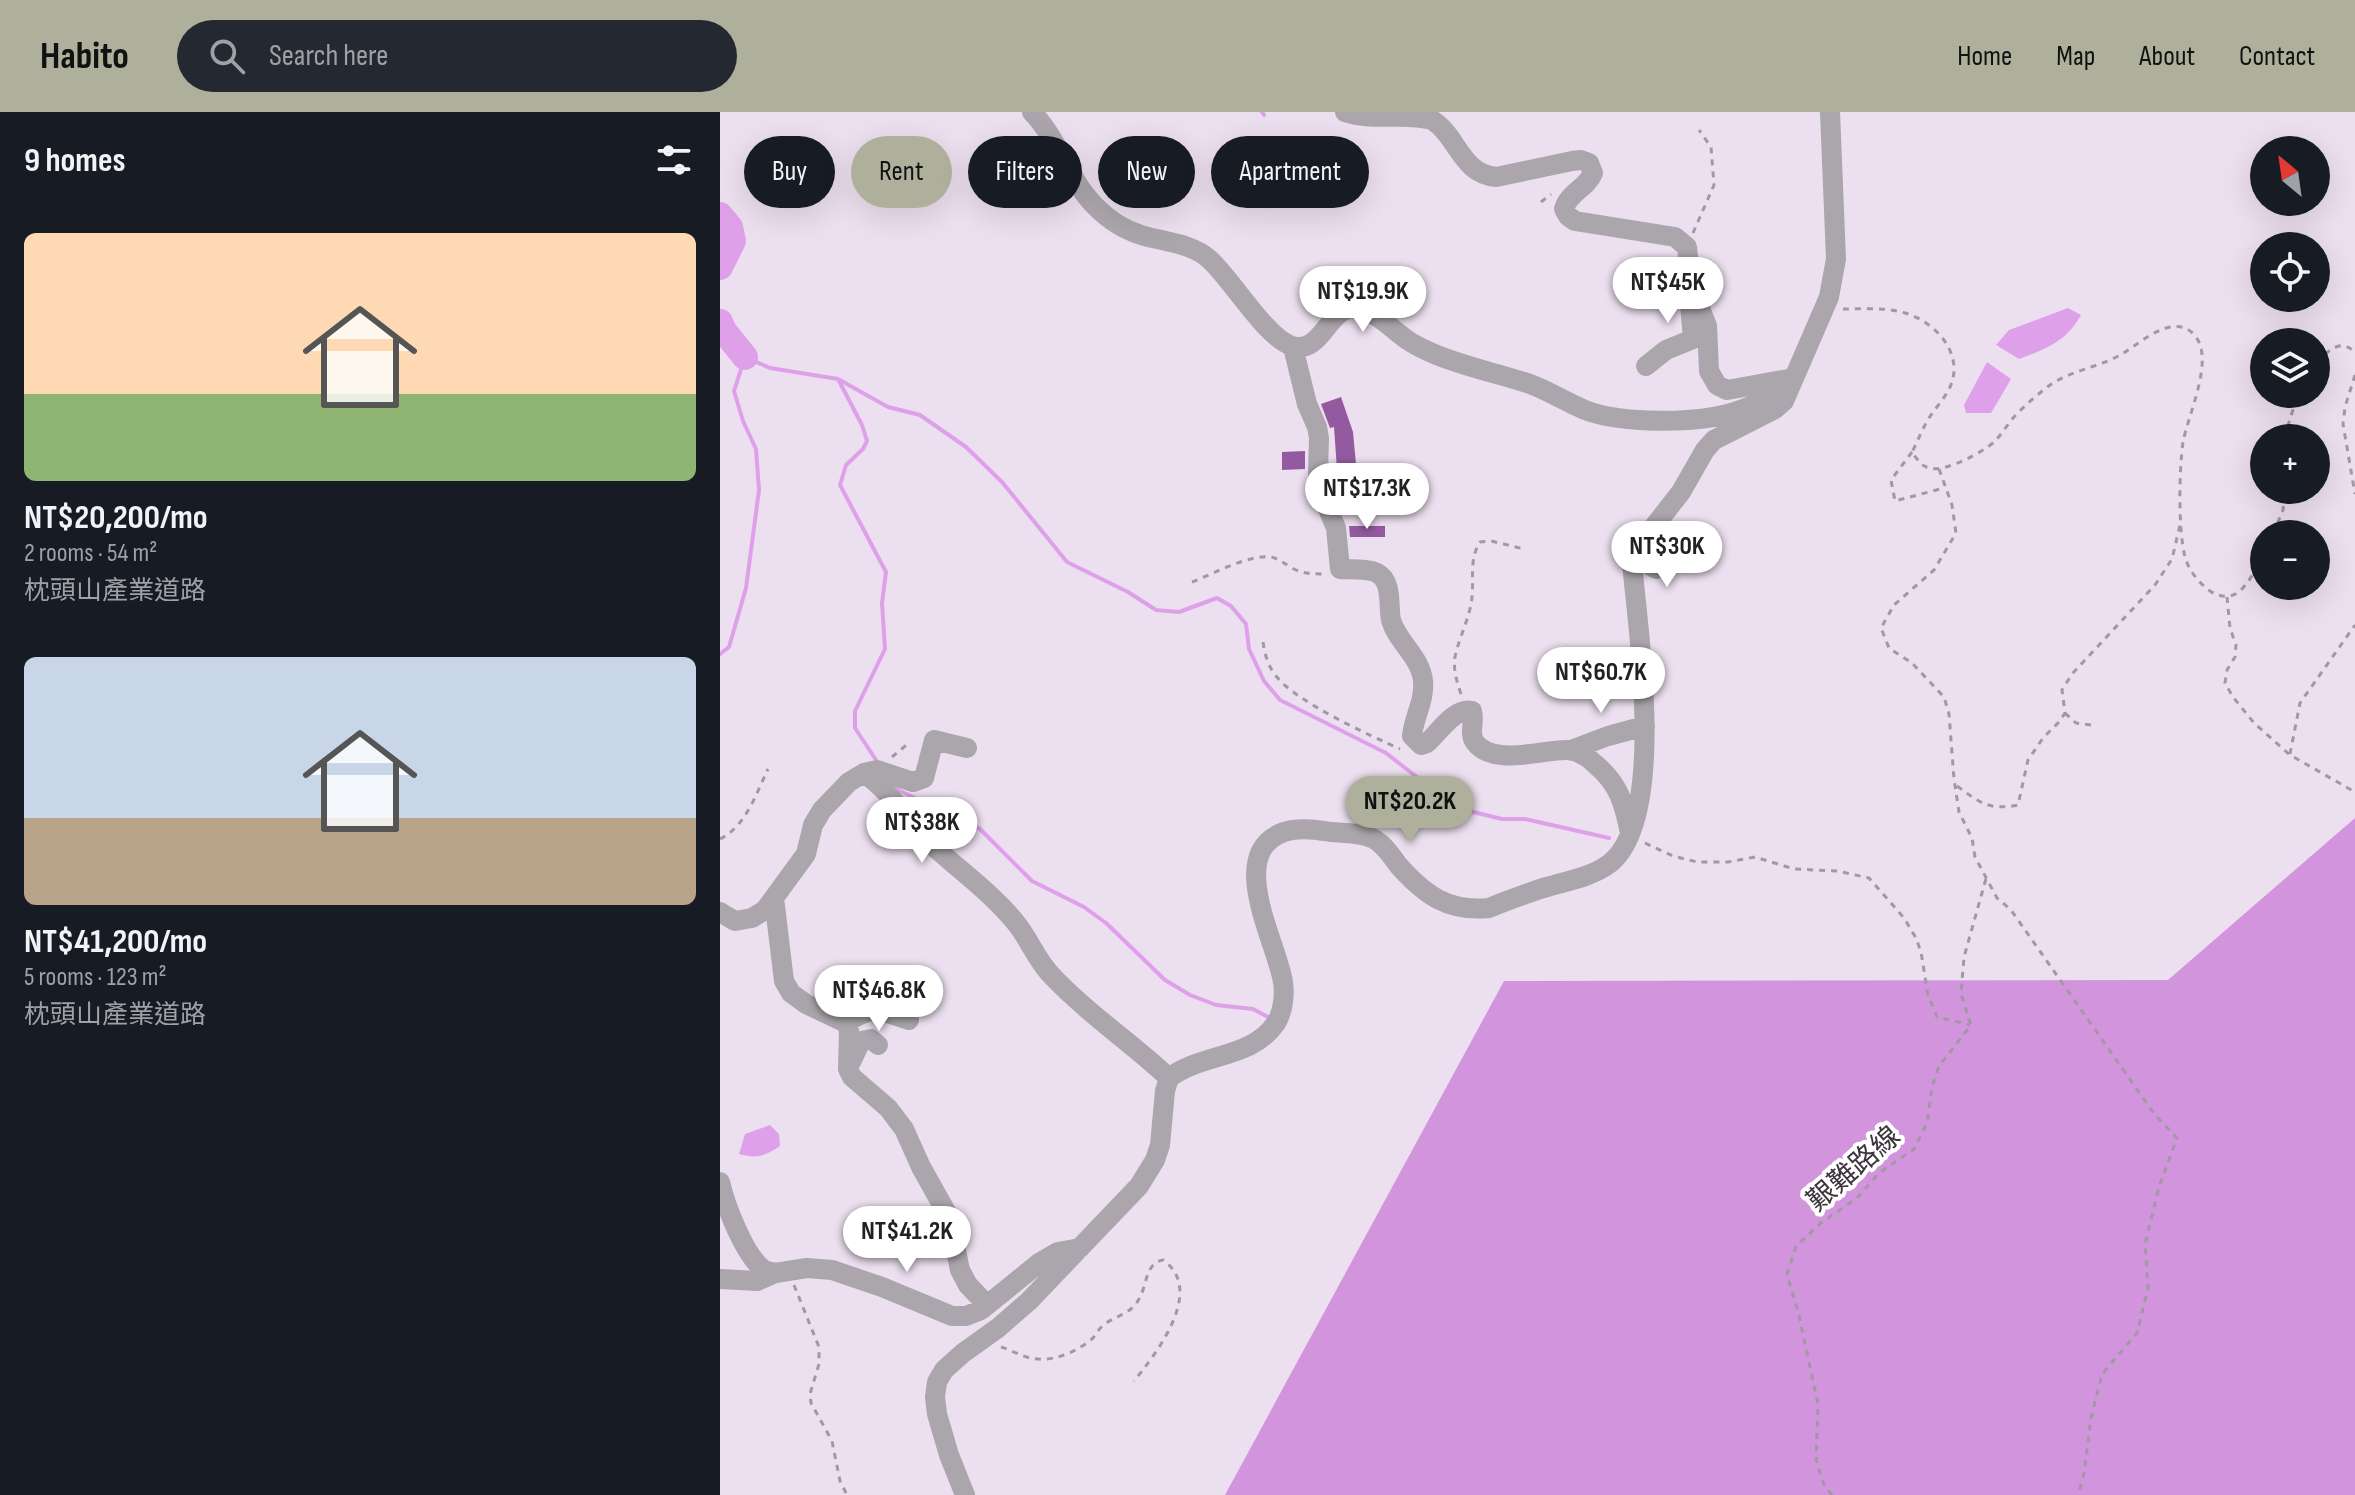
<!DOCTYPE html>
<html lang="en">
<head>
<meta charset="utf-8">
<style>
  body { margin:0; font-family:"Sofia Sans Condensed","Noto Sans TC",sans-serif; background:#242831; color:#f1f3f6; height:100vh; display:flex; flex-direction:column; font-size:30px; white-space:nowrap }
  * { box-sizing:border-box; margin:0 }
  p { font-size:26px; color:#9ea1a6 }
  .icon { flex:none; width:44px; height:44px; fill:none; stroke:currentColor; stroke-width:2; stroke-linecap:round; stroke-linejoin:round }
  .map { position:relative; flex:1; overflow:hidden }
  .details { display:flex; flex-direction:column; background:#171b24; width:720px }
  .details>* { flex:none }
  .hud { position:absolute; left:24px; top:24px; width:760px; height:72px; display:flex; gap:16px }
  .needle { width:52px; rotate:331deg }
  .tools { position:absolute; left:1530px; top:24px; display:grid; gap:16px }
  .tools a { display:grid; place-items:center; width:80px; height:80px; border-radius:50%; background:#171b24; box-shadow:0 8px 32px #0002; font-size:40px }
  .price { position:absolute; translate:-50% -68px; padding:0 18px; border-radius:28px; background:#fff; color:#222; font-size:26px; line-height:52px; filter:drop-shadow(0 2px 4px #0008) }
  .price::after { content:''; position:absolute; left:50%; top:48px; width:24px; height:18px; margin-left:-12px; background:inherit; clip-path:polygon(0 0,100% 0,50% 100%) }
  .price.on { background:#aeb09b; color:#111 }
  ul { padding:0; list-style:none }
  li { display:grid; align-content:center; gap:16px; height:424px; padding:0 24px }
  li span { display:grid; place-items:center; height:248px; border-radius:12px; color:#555 }
  li>.icon { margin-inline-start:auto }
  span .icon { width:144px; height:144px; fill:#fffc; stroke-width:1 }
  li b { font-size:34px }
  h2 { display:flex; justify-content:space-between; align-items:center; height:96px; padding:0 24px; font-size:34px }
  .tag { padding:0 28px; border-radius:36px; background:#171b24; box-shadow:0 8px 32px #0002; font-size:28px; line-height:72px }
  .tag.on { background:#aeb09b; color:#111 }
  header { display:flex; align-items:center; gap:48px; box-sizing:border-box; height:112px; padding:0 40px; background:#aeb09b; color:#111 }
  header strong { font-size:38px }
  nav { display:flex; gap:44px; margin-inline-start:auto; font-size:28px }
  .search { width:560px; height:72px; background:#242831; display:flex; align-items:center; gap:20px; box-sizing:border-box; padding:0 28px; border-radius:44px; color:#9ea1a6; font-size:30px }
  main { display:flex; flex:1; min-height:0 }
  .map>svg:first-child { display:block }
  .forest { fill:#d294dd }
  .water { fill:#dfa0ea }
  .lines { fill:none; stroke-linecap:round; stroke-linejoin:round }
  .stream { stroke:#dfa0ea; stroke-width:4 }
  .river { stroke:#dfa0ea; stroke-width:26 }
  .building { fill:#945a9f }
  .path { stroke:#a298a3; stroke-width:3; stroke-dasharray:6 6; stroke-linecap:butt }
  .minor { stroke:#aba6ac; stroke-width:20 }
  .labels { text-anchor:middle; dominant-baseline:central; stroke-width:8; stroke-linejoin:round; paint-order:stroke }
  .street-label { font-size:28px; fill:#3c363c; stroke:#fff }
</style>
</head>
<body>
<header>
<strong>Habito</strong>
<div class="search"><svg class="icon" aria-label="search" viewBox="0 0 24 24"><circle cx="10" cy="10" r="6"/><path d="M15 15l6 6"/></svg>Search here</div>
<nav><a>Home</a><a>Map</a><a>About</a><a>Contact</a></nav>
</header>
<main>
<section class="details">
<h2>9 homes<svg class="icon" aria-label="filters" viewBox="0 0 24 24"><path d="M4 7h16M4 17h16"/><circle cx="9" cy="7" r="2"/><circle cx="15" cy="17" r="2"/></svg></h2>
<ul>
<li><span style="background:linear-gradient(#ffd9b3 65%,#8fb573 0)"><svg class="icon" aria-label="home" viewBox="0 0 24 24"><path d="M3 11l9-7 9 7M6 9v11h12V9"/></svg></span><div><b>NT$20,200/mo</b><p>2 rooms · 54 m²</p><p>枕頭山產業道路</p></div></li>
<li><span style="background:linear-gradient(#c9d6e8 65%,#b9a48a 0)"><svg class="icon" aria-label="home" viewBox="0 0 24 24"><path d="M3 11l9-7 9 7M6 9v11h12V9"/></svg></span><div><b>NT$41,200/mo</b><p>5 rooms · 123 m²</p><p>枕頭山產業道路</p></div></li>
</ul>
</section>
<div class="map">
<svg width="1635" height="1383" viewBox="0 0 1635 1383">
  <rect width="100%" height="100%" fill="#ecdfef"/>
  <path class="forest" d="M1635 706V1383H505L784 869 1448 868Z"/>
  <path class="water" d="M1348 196 1361 203C1347 229 1326 237 1299 247L1276 233 1289 218Z
    M1267 250 1291 267 1271 301H1246L1244 293Z
    M50 1013 59 1022 60 1034C45 1044 37 1047 19 1042L25 1022Z"/>
  <g class="lines">
    <path class="stream" d="M542 0 544 3
      M118 267 142 313 147 329 143 337 126 353 120 373 166 460 162 491 165 537 135 599V616L156 648
      M0 542 9 535 26 476 39 378 36 337 23 309 14 279 25 245 50 256 118 267 168 295 200 303 246 335 282 370 347 450 408 480 436 498 459 500 497 486 511 494 526 512 529 537 544 569 560 588 666 641 721 684 753 700 782 707H805L889 726
      M174 672 178 678 260 717 312 769 364 795 386 811 445 868 470 883 496 893 533 897 550 906"/>
    <path class="river" d="M0 103 10 115 13 129 0 155
      M0 210 4 219 25 245"/>
  </g>
  <path class="building" d="M621 285 633 320 638 374H654V386H619L614 315 610 316 601 292Z
    M585 339V357L562 358V340Z
    M629 414H665V425H630Z"/>
  <g class="lines">
    <path class="path" d="M821 90 831 82
      M973 121 994 73 991 35 979 18
      M1123 197C1143 197 1165 195 1185 201 1213 209 1242 238 1232 270 1228 283 1216 295 1209 306 1202 317 1198 329 1192 340 1197 347 1201 354 1209 356 1224 361 1264 340 1275 329 1282 322 1287 313 1294 305 1304 294 1318 282 1330 273 1352 258 1380 255 1402 242 1417 233 1432 219 1450 215 1461 213 1469 216 1476 225 1494 249 1468 303 1463 330 1459 359 1458 417 1465 445 1469 459 1479 471 1490 479 1501 486 1512 487 1522 477 1532 466 1538 453 1544 441
      M1596 250C1608 239 1622 225 1635 241
      M1635 263 1625 295 1623 312 1635 382
      M1564 326 1578 282
      M1192 340 1171 368 1175 389 1224 376
      M1219 357 1232 393 1236 421 1214 458 1174 493 1161 516 1169 536 1192 551 1224 585 1229 602 1234 667 1239 700 1252 726 1255 745 1277 786 1291 798 1435 1003 1457 1026 1439 1075 1425 1132 1428 1176 1417 1221 1382 1262 1371 1306 1364 1362 1358 1383
      M1553 422 1563 398 1565 378
      M472 470C493 462 529 442 551 445 560 447 566 453 574 457 584 462 594 462 605 462
      M1507 485 1510 516 1516 533 1515 545 1507 558 1505 571 1513 585 1534 611 1570 643 1635 680
      M543 530C545 543 548 554 556 564 576 590 649 623 680 637
      M741 582C737 570 733 558 735 545 739 525 750 506 752 485 754 465 749 447 760 430L771 429 804 437
      M1345 601 1356 611 1371 613
      M1570 642 1580 591 1635 513
      M172 645 190 630
      M1237 674C1259 690 1269 699 1298 693L1308 648 1323 626 1339 610 1345 601 1342 578 1352 562 1435 473 1452 447 1460 413
      M0 727C26 714 36 682 48 657
      M925 731 953 744 977 750H1008L1035 745 1074 757 1117 759 1149 766 1184 806 1196 826 1201 840 1208 883 1217 905 1250 913
      M74 1173 99 1235V1252L90 1282 91 1291 112 1329 120 1369 127 1383
      M281 1235C291 1238 301 1244 310 1246 332 1251 357 1240 373 1226 377 1221 379 1216 385 1212 397 1203 411 1202 419 1187 427 1174 425 1151 443 1148 486 1178 436 1242 414 1269
      M1112 1383 1104 1373 1096 1347 1098 1292 1078 1199 1067 1163 1076 1134 1101 1111 1137 1086 1159 1061 1194 1037 1207 1011 1212 975 1219 954 1251 913 1241 882 1244 845 1267 763"/>
    <path class="minor" d="M312 0C339 28 348 67 376 95 388 107 405 118 421 123 444 130 471 131 489 147 511 166 546 226 572 234 604 244 609 187 641 197 658 202 672 217 686 227 694 233 703 237 712 241 744 255 778 261 810 272 829 279 846 290 865 298 901 312 977 312 1014 300 1028 296 1041 290 1053 284
      M625 0C655 10 685 0 712 8 738 24 741 62 776 65L852 49 861 48 869 51 873 61C867 76 848 81 844 97L848 104 855 109 955 125 967 135 971 173 987 214 989 259 997 273 1007 278 1074 266
      M573 235 587 292 597 315 599 326 598 361 600 378 616 416 620 457C630 458 648 456 657 461 673 469 668 494 671 508 677 530 701 545 703 569 705 589 694 604 692 624L701 633 707 631C719 620 735 595 752 599 755 609 749 620 754 629 772 656 823 637 848 638 859 639 868 645 875 652 899 672 904 691 910 721
      M926 254 946 238 973 227 969 181
      M918 433 931 454 936 457 945 454 948 445 950 420
      M851 638 888 624 925 614
      M144 661 157 658 193 670 204 666 214 628 247 636
      M54 786 64 869 71 881 86 892 126 911 129 918 128 957 132 965 168 996 184 1017 201 1055 229 1105 240 1158 248 1173 267 1193
      M0 800 15 809 32 806 45 798 86 742 93 713 102 698 129 670 144 661C171 680 188 709 211 732 239 758 272 781 296 811 310 828 317 850 334 866 369 903 412 931 449 966
      M144 899 149 869
      M126 911C155 892 158 898 189 908
      M131 950 141 929 151 927 158 933
      M0 1070C5 1092 24 1143 43 1157 45 1159 52 1160 55 1161
      M0 1167 37 1169 55 1161 87 1156 112 1158 162 1175 232 1204H246L261 1198 319 1151 338 1140 360 1136
      M245 1383 229 1343 217 1302 215 1285 217 1270 224 1258 243 1241 278 1216 309 1189 419 1074 435 1048 440 1033 445 979 449 966C481 941 532 947 556 911 563 900 565 883 563 870 557 831 505 741 564 720 580 715 596 718 612 720 626 721 643 721 654 727 665 733 672 745 679 754 705 783 728 800 769 796 786 789 803 783 820 777 842 770 870 766 889 752 947 708 918 519 912 451L914 440 961 380 985 338 994 328 1055 297 1064 289 1074 266 1109 185 1116 147 1110 0"/>
  </g>
  <g class="labels">
    <g class="street-label">
      <text transform="translate(1134 1057) rotate(-41)">艱難路線</text>
    </g>
  </g>
</svg>
<div class="tools">
<a><svg class="needle" viewBox="-14 -14 28 28"><path d="M0-13l5 13h-10z" fill="#e53935"/><path d="M0 13l5-13h-10z" fill="#9ea1a6"/></svg></a>
<a><svg class="icon" aria-label="locate" viewBox="0 0 24 24"><circle cx="12" cy="12" r="6"/><path d="M12 2v4M12 18v4M2 12h4M18 12h4"/></svg></a>
<a><svg class="icon" aria-label="layers" viewBox="0 0 24 24"><path d="M12 4l9 5-9 5-9-5zM3 14l9 5 9-5"/></svg></a>
<a>+</a>
<a>−</a>
</div>
<b class="price" style="left:948px;top:213px">NT$45K</b>
<b class="price" style="left:643px;top:222px">NT$19.9K</b>
<b class="price" style="left:647px;top:419px">NT$17.3K</b>
<b class="price" style="left:947px;top:477px">NT$30K</b>
<b class="price" style="left:881px;top:603px">NT$60.7K</b>
<b class="price on" style="left:690px;top:732px">NT$20.2K</b>
<b class="price" style="left:202px;top:753px">NT$38K</b>
<b class="price" style="left:159px;top:921px">NT$46.8K</b>
<b class="price" style="left:187px;top:1162px">NT$41.2K</b>
<div class="hud">
<a class="tag">Buy</a>
<a class="tag on">Rent</a>
<a class="tag">Filters</a>
<a class="tag">New</a>
<a class="tag">Apartment</a>
</div>
</div>
</main>
</body>
</html>
